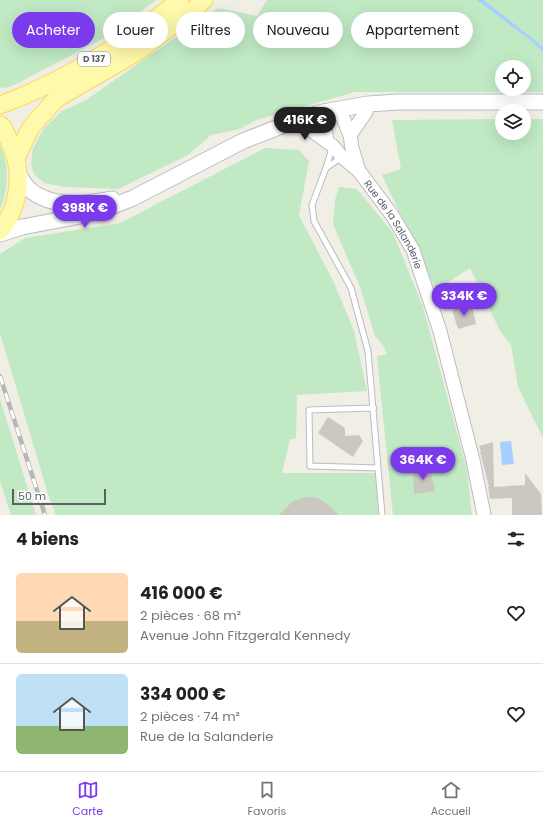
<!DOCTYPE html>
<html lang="fr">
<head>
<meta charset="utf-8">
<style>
  body { margin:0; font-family:Poppins,sans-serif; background:#f2f2f2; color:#222; height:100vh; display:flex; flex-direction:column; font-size:15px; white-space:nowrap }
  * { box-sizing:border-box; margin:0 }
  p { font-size:13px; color:#767676 }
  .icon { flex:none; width:22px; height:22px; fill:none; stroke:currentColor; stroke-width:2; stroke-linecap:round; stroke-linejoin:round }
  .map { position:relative; height:515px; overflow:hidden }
  .side { display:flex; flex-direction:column; background:#fff; flex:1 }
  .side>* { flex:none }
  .banner { position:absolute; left:12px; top:12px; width:519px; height:36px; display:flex; gap:8px }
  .controls { position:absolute; left:495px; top:60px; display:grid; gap:8px }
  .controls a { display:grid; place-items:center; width:36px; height:36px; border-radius:50%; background:#fff; box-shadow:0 4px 16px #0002; font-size:20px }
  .scale { position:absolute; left:12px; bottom:10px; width:94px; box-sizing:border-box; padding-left:4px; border:2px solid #5d6066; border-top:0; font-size:11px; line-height:14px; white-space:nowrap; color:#5d6066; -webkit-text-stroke:3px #fff; paint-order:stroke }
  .price { position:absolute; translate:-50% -34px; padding:0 9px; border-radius:14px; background:#7c3aed; color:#fff; font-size:13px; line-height:26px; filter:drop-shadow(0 1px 2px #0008) }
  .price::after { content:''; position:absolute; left:50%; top:24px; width:12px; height:9px; margin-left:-6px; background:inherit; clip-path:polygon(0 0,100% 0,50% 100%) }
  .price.active { background:#222; color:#fff }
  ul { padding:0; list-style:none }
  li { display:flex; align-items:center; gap:12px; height:100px; padding:0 16px }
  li+li { border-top:1px solid #e0e0e0 }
  li span { display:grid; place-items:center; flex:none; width:112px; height:80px; border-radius:6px; color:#555 }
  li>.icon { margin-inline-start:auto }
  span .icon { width:48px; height:48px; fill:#fffc; stroke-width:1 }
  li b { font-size:17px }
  h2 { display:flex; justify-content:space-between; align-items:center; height:48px; padding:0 16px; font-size:17px }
  .tag { padding:0 14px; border-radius:18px; background:#fff; box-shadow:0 4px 16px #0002; font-size:14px; line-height:36px }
  .tag.active { background:#7c3aed; color:#fff }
  .tabs { display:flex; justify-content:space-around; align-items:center; height:56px; border-top:1px solid #e0e0e0; background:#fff; font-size:11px; color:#767676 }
  .tabs a { display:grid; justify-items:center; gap:2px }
  .tabs .active { color:#7c3aed }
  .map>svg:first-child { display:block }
  .green { fill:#c0e9c4; fill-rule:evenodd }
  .water { fill:#a6d0ff }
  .building { fill:#cbc8c2 }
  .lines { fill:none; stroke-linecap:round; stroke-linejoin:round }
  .service-casing { stroke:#babcc1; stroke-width:7 }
  .tertiary-casing { stroke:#babcc1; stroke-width:15 }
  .secondary-casing { stroke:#babdc4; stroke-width:17 }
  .primary-casing { stroke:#f9d955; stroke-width:19 }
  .service { stroke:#fff; stroke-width:5 }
  .tertiary { stroke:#fff; stroke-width:13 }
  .secondary { stroke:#fff; stroke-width:15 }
  .primary { stroke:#fff9ab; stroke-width:17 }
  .rail-casing { stroke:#b6b7b7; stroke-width:4.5 }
  .rail { stroke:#fff; stroke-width:3; stroke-dasharray:9; stroke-linecap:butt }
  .labels { text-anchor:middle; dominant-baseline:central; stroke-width:3; stroke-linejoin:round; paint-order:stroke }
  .shield { fill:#fff; stroke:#8e9094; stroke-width:1 }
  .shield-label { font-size:9px; font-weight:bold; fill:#5d6066 }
  .street-label { font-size:10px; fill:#5d6066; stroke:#fff }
</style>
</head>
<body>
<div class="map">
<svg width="543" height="515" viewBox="0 0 543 515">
  <rect width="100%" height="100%" fill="#f0eee5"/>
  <path class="green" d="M0 0H156L108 36 10 87 0 88Z
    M267 0H543V92H355L256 120 240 129 211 135 188 155 118 189 65 187 44 183 34 174 31 164 33 148 44 128 62 111 86 100 218 8 257 16ZM502 67H524V89H502Z
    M502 119V133H524V119H543V438L518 387 511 345 500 331 470 268 436 290 382 175 401 169 392 120Z
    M0 146C10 163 8 192 0 209Z
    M265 148 299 150 309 161 299 215 334 283 354 331 367 391 297 395 296 439H290L282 473H376L378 515H56L48 494 0 333V254L25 238 120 223Z
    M339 187 357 189 393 233 423 307 467 470 472 515H393L377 356 387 354 383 345 375 336 360 287 333 224 335 200Z
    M0 399 36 515H11L0 481Z"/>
  <path class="water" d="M477 0H484L543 47V52L533 42Z
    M511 441 514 464 502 465 500 442Z"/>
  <path class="building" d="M472 305 476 324 458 329 452 310Z
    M328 417 345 428V436L359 435 363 441 353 457 318 433Z
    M493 442 494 487 525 485V473L541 494 542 515H512V498L490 499 488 487H489L480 452H481L479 446Z
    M430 467 435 491 414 494 413 470Z
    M310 497 318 498 326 503 339 515H279L292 502 301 498Z"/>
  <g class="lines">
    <g class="service-casing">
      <path id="service" d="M332 148 326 168 312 205 314 221 351 288 368 351 382 515
        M326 168 342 157
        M374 408 309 410 310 466 378 468"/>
    </g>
    <g class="tertiary-casing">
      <g id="tertiary">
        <path id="s1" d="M338 110 343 118 350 135 352 148 359 171 392 215 413 250 440 331 473 460 484 515"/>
        <path d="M323 112 327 142"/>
        <path d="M297 120 333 146 342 157 359 171"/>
        <path d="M350 135 366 112 368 104"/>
      </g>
    </g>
    <g class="secondary-casing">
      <path id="secondary" d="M18 173C21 178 24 184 28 188 50 209 86 204 112 199
        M0 234 22 227 80 216 108 208 133 198 243 141 297 120 323 112 368 104 398 102H543"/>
    </g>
    <g class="primary-casing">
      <path id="primary" d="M0 105C63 82 128 42 180 0
        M0 125 3 127C7 137 13 148 16 159 22 183 16 212 0 231
        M16 158 31 127 56 99 137 52 193 10 204 0"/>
    </g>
    <use href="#service" class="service"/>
    <use href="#tertiary" class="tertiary"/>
    <use href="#secondary" class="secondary"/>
    <use href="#primary" class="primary"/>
    <g class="rail-casing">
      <path id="rail" d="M0 376 45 515"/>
    </g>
    <use href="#rail" class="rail"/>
  </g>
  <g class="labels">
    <rect class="shield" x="78" y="52" width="32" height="14" rx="3"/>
    <g class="shield-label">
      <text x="94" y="59">D 137</text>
    </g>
    <g class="street-label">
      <text stroke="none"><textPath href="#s1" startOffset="129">Rue de la Salanderie</textPath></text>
    </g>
  </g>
</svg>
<div class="controls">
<a><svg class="icon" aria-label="locate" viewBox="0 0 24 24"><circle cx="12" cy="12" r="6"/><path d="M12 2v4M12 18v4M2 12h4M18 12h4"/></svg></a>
<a><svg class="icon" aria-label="layers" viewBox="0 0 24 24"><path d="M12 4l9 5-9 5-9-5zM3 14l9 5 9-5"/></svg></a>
</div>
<div class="scale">50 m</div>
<b class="price active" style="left:305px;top:141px">416K €</b>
<b class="price" style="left:85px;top:229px">398K €</b>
<b class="price" style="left:464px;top:317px">334K €</b>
<b class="price" style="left:423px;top:481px">364K €</b>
<div class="banner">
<a class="tag active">Acheter</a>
<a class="tag">Louer</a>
<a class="tag">Filtres</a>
<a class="tag">Nouveau</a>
<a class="tag">Appartement</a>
</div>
</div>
<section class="side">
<h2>4 biens<svg class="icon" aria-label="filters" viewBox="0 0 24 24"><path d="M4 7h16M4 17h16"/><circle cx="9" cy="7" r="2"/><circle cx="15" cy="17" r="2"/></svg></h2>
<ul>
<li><span style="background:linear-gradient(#ffd9b3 60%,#c2b280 0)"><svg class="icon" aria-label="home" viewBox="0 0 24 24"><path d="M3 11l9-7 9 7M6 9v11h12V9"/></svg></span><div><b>416 000 €</b><p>2 pièces · 68 m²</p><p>Avenue John Fitzgerald Kennedy</p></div><svg class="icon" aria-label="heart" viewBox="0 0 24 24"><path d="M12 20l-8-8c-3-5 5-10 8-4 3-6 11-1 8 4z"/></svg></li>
<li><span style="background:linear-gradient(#bfe0f5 65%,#8fb573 0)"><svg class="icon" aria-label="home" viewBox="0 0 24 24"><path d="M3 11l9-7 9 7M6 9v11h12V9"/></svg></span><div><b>334 000 €</b><p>2 pièces · 74 m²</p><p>Rue de la Salanderie</p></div><svg class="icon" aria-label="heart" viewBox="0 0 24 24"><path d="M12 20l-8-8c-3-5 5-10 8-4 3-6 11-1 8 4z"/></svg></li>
</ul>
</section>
<nav class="tabs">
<a class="active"><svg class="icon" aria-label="map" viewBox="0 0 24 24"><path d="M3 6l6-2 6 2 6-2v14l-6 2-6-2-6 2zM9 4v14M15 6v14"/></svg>Carte</a>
<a><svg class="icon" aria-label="saved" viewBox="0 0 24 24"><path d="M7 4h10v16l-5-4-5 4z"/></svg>Favoris</a>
<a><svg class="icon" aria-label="home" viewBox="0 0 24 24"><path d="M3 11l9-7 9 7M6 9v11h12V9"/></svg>Accueil</a>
</nav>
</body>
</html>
